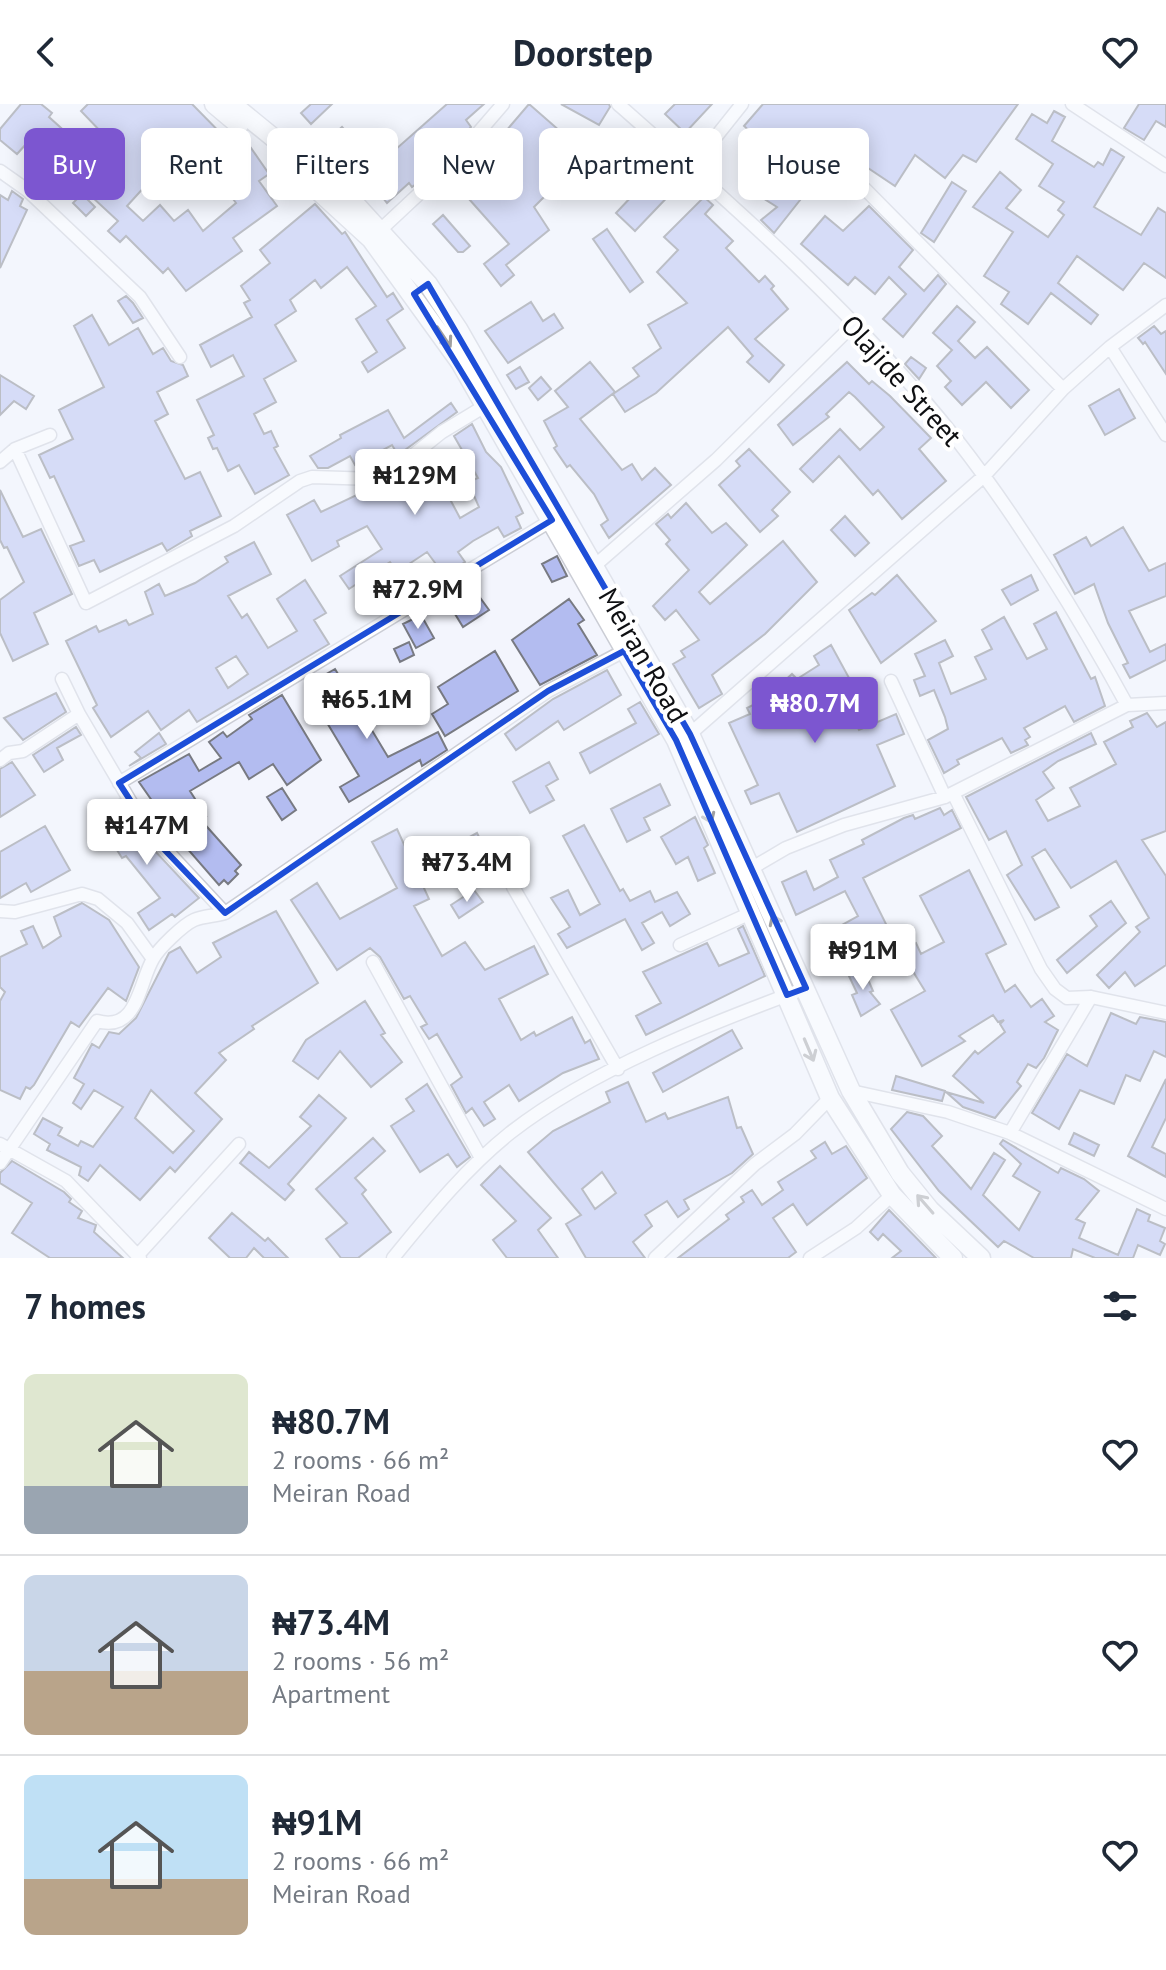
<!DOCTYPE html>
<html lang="en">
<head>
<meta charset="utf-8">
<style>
  body { margin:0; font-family:"PT Sans",sans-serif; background:#f2f2f3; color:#1f2937; height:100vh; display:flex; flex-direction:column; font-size:30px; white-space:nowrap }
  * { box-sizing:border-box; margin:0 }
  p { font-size:26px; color:#747a83 }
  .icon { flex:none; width:44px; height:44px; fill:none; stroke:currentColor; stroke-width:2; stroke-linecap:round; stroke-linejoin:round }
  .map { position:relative; height:1154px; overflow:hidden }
  .panel { display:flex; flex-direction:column; background:#fff; flex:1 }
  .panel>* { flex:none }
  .hud { position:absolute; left:24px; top:24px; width:1118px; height:72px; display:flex; gap:16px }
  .price { position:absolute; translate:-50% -68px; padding:0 18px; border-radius:8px; background:#fff; color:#222; font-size:26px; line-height:52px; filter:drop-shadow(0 2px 4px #0008) }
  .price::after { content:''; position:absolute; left:50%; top:48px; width:24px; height:18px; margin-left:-12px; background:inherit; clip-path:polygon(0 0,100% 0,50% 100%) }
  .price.current { background:#7c56d0; color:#fff }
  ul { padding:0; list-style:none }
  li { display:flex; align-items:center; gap:24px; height:200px; padding:0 24px }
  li+li { border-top:2px solid #e0e1e3 }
  li span { display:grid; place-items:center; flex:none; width:224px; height:160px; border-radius:12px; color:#555 }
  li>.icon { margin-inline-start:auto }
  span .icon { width:96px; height:96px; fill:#fffc; stroke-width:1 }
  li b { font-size:34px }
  h2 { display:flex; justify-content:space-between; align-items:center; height:96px; padding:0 24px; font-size:34px }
  .chip { padding:0 28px; border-radius:12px; background:#fff; box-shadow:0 4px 20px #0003; font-size:28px; line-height:72px }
  .chip.current { background:#7c56d0; color:#fff }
  header { display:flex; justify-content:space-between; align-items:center; height:104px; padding:0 24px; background:#fff; font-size:36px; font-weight:600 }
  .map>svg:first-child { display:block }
  .building { fill:#b3bcf0; stroke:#787a82; stroke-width:2; fill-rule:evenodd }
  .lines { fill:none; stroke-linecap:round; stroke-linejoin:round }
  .street-casing { stroke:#cbcdd5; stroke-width:15 }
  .secondary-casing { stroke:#cbcdd5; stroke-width:21 }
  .street { stroke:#fff; stroke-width:12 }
  .secondary { stroke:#fff; stroke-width:18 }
  .oneway { stroke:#9f9fa0 }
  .marked { fill:none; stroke:#1d4ed8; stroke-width:6; stroke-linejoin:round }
  .labels { text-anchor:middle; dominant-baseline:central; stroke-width:8; stroke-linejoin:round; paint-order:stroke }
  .street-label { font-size:28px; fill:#0e0f12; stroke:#fff }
</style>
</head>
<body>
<header><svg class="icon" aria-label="back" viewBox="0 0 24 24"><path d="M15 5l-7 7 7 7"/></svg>Doorstep<svg class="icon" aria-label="heart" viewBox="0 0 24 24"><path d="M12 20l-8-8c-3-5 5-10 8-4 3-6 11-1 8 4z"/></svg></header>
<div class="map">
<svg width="1166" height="1154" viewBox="0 0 1166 1154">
  <rect width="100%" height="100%" fill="#f3f5fd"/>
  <path class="building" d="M21 0H41L52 9 49 13 80 41 58 66 27 39 17 50 0 36V25Z
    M88 0H192L242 51 251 44 269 70 259 77 277 102 233 134 242 147 186 187 168 164 163 169 126 132 120 138 108 127 118 117 91 92 110 73 87 52 105 32 81 7ZM189 51 211 74 215 70 236 99 203 127 188 106 174 117 160 101 143 117 127 102 157 69 163 75Z
    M311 0H332L311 20 301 9Z
    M447 0H484L466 16 471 23 451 46 416 80 412 83 409 79 387 99 380 90 390 80 382 71 394 61 387 53Z
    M529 0 592 55 569 82 562 75 534 103 549 126 506 161 514 171 501 182 484 160 509 140 469 95 497 70 483 54Z
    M561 0H609L610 3 599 21Z
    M675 0H712L685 29 665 10Z
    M763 0H1018L976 58 963 51 945 74 915 51 895 82 853 54 834 73 838 76 824 92 812 81 774 129 761 116 777 103 755 89 779 53 744 22Z
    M1139 0H1166V23L1156 17 1144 36 1124 24Z
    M1054 7 1065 13 1052 37 1094 63 1098 58 1103 61 1111 45 1124 53 1094 103 1141 131 1158 104 1166 109V174L1144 159 1123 186 1077 152 1058 179 1098 211 1091 220 1051 189 1028 220 1001 200 1009 188 984 172 1013 128 973 103 1000 68 1021 86 1006 104 1048 133 1064 111 1058 106 1064 98 1039 82 1053 60 1016 35 1032 10 1047 19Z
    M342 23 361 45 345 60 323 40Z
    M627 40 677 83 635 127 616 109 633 91 592 55 605 41 617 52Z
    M952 78 966 87 934 138 921 129Z
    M12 87 23 95 20 102 27 106 0 164V91L8 96Z
    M82 90 95 103 86 112 73 99Z
    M704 93 713 101 705 110 733 137 726 144 759 178 765 172 774 182 771 185 788 205 755 235 784 261 769 278 747 258 753 252 728 223 656 289 625 308 613 290 639 272 633 264 661 244 648 221 687 199 657 168 678 146 664 133Z
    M315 100 342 130 345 128 387 193 393 189 403 205 387 216 405 244 368 268 362 258 377 248 356 215 376 202 347 163 321 184 315 176 290 196 296 207 275 221 296 257 264 275 276 298 254 310 264 330 271 327 278 342 274 344 289 371 255 390 239 361 228 367 217 344 213 345 208 334 214 331 197 296 244 272 233 251 211 263 200 241 252 213 244 199 250 196 241 182 270 159 260 146Z
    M869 102 913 146 899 163 924 187 938 171 946 180 903 233 883 215 906 190 889 173 875 190 855 173 848 181 801 140 825 112 843 127Z
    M443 111 470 142 463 148H458L433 120Z
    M607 125 643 178 630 188 593 135Z
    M126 192 133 199 143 214 133 219 118 197Z
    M531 198 543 217 554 210 563 224 508 259 485 227Z
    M957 202 975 218 958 237 975 254 987 243 1029 286 1011 304 986 278 962 301 945 283 951 277 937 262 952 246 933 229Z
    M92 211 109 241 138 224 153 250 163 244 171 257 183 261 188 272 157 288 168 310 155 317 185 375 200 368 221 412 190 427 192 432 167 447 162 439 100 468 94 456 79 462 70 442 84 437 54 372 50 374 39 351 73 335 59 306 104 283 74 222Z
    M1154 222 1161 230 1166 227V270L1145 238 1143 240 1138 234Z
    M911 253 926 264 919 275 905 260Z
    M590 258 615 288 580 315 622 366 632 360 642 376 655 364 671 381 609 434 601 421 608 416 594 390 570 361 567 363 554 344 557 342 544 317 568 303 555 287Z
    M847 258 869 280 872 277 890 292 931 334 919 345 946 377 902 415 878 386 873 391 839 352 813 378 800 365 840 325 860 346 884 323 855 293 849 288 826 310 829 313 793 341 778 321Z
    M520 263 529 278 516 285 507 271Z
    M0 271 34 292 26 305 14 297 0 311Z
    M541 273 551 285 538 296 529 284Z
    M1119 285 1135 314 1105 331 1089 302Z
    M451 299 457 308 398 351 392 341 355 361 350 352 328 364H318L310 352 341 334 340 331 388 306 404 334Z
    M472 320 486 348 501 363 523 409 516 413 521 424 504 433 498 423 473 437 458 448 465 458 444 471 427 448 397 468 390 458 349 485 340 472 382 445 367 422 337 437 339 442 312 457 287 411 314 396 321 408 365 387 369 395 403 378 399 374 421 356 444 384 460 414 479 403 468 378 478 374 454 332Z
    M749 345 790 388 772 406 778 412 760 428 719 381 740 362 736 357Z
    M0 386 23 433 41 425 72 490 34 509 48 540 13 557 0 529V496L24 478 7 443 4 444 0 436Z
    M686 399 712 429 726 419 747 441 699 488 710 500 783 437 817 478 765 530 712 571 722 590 699 604 673 560 685 553 681 547 699 536 676 506 665 516 653 502 689 466 666 440 670 436 656 420 668 410 671 414Z
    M845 412 869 439 855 452 831 426Z
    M1123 423 1149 467 1166 459V492L1129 507 1150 548 1166 540V556L1130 574 1123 561 1128 559 1108 519 1094 480 1075 490 1054 451 1086 433 1091 442Z
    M254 438 271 470 228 492 242 514 247 510 268 544 297 527 277 495 305 476 326 509 314 516 329 540 197 618 189 606 161 626 148 607 111 633 93 604 97 601 66 537 96 522 99 528 126 516 129 521 153 510 145 488 159 480 165 492 195 479 228 458 225 453ZM236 552 248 570 228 584 216 564Z
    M557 452 567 472 552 478 542 460Z
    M897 471 936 517 881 559 849 506 872 489 875 491Z
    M1031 471 1038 486 1011 501 1002 486Z
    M468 477 489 506 463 523 444 492Z
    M569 495 584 516 578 520 597 551 540 581 512 536Z
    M1056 508 1091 575 1095 573 1105 602 1074 618 1065 602 1024 624 1030 633 1025 636 1028 641 1011 649 1002 634 957 656 959 660 944 669 928 636 948 625 945 613 934 586 920 592 914 576 925 572 915 550 945 536 953 552 939 559 951 590 986 575 975 553 992 545 982 526 1004 513 1027 555 1047 545 1034 520Z
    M421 511 434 534 416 544 403 520Z
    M409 538 414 551 400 558 394 545Z
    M831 541 860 594 849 600 859 626 896 610 904 630 877 641 895 682 797 728 779 689 751 700 745 687 758 681 729 619 750 610 747 604 765 595 792 570 797 575 819 561 814 552Z
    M495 547 518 587 445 632 432 610 448 600 438 583Z
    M335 565 388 653 438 628 447 646 422 662 420 656 349 698 340 683 359 672 314 597 330 587 321 573Z
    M607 566 621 591 564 626 558 617 516 646 505 630 553 595Z
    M56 589 66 608 23 636 4 614Z
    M282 591 321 656 287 681 273 660 249 675 239 658 190 687 206 712 200 715 241 761 235 767 238 770 228 780 224 776 219 781 178 734 139 678 189 650 199 667 221 654 209 638 223 628 227 633 252 615 249 611Z
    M640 598 659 630 590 669 580 649 636 619 628 605Z
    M1147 609 1157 623 1166 618V727L1142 736 1166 772V861L1135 882 1125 868 1109 884 1097 871 1140 828 1136 823 1149 814 1116 757 1071 784 1045 745 1032 753 1059 803 1035 816 1007 771 1022 761 1006 727 989 736 966 693 1091 629 1096 640 1058 657 1043 668 1054 684 1036 696 1048 717 1080 702 1070 684 1116 660 1104 638 1133 623 1130 617Z
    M76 623 81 631 57 644 63 656 44 668 33 651Z
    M159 629 166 640 129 662 141 654 135 648Z
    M12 658 35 691 0 713V665Z
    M549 658 558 675 546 682 554 696 530 709 513 678Z
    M660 680 670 701 644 714 650 726 627 738 611 705Z
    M282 684 296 706 282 716 267 693Z
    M119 696 139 730 199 794 175 813 172 810 149 826 138 809 160 794 126 752 122 754 95 711Z
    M940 704 944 711 952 706 961 724 863 774 887 822 836 852 824 831 858 812 845 787 796 811 782 778 806 767 814 786 838 773 830 756 864 740 862 736 904 714 913 711 915 715Z
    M695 713 708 741 704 744 715 769 698 777 688 753 676 760 661 733Z
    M584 721 620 787 623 785 630 797 650 787 655 798 677 788 690 810 670 822 662 808 642 819 654 839 642 846 625 815 567 844 558 830 570 823 551 794 568 786 580 811 600 800 563 732Z
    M45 722 70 766 31 788 26 779 0 794V748Z
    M397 725 429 795 414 802 442 852 465 838 485 866 534 842 548 870 499 895 521 936 534 928 536 932 572 913 585 939 590 936 599 955 563 969 519 997 509 981 484 998 495 1015 484 1022 472 1004 466 1009 451 981 462 973 437 930 429 935 421 923 427 920 410 892 404 895 380 853 370 844 337 866 291 796 317 779 340 815 397 784 372 738Z
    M477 729 489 753 450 774 437 751Z
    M969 766 1006 840 986 850 1005 888 1015 881 1031 903 1042 895 1054 912 1045 918 1058 926 1044 954 1036 964 1028 960 1017 978 1021 982 995 1014 963 1003 946 988 984 999 953 972 975 947 978 950 1005 928 1000 920 1004 916 998 918 993 911 959 932 965 937 922 962 891 906 925 887 909 861 898 866 891 851 916 839 921 850 944 838 920 792Z
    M474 786 483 798 459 814 451 801Z
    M1111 797 1126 819 1067 869 1057 856 1097 822 1090 812Z
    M82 799 109 816 139 863 126 897 108 884 79 923 71 918 34 981 30 985 26 983 20 995 0 986V897L5 888 0 883V853L27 840 21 827 33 822 43 844 61 832 54 813Z
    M276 807 318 879 252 922 254 925 219 949 226 956 195 989 222 1015 175 1068 170 1063 140 1096 100 1061 88 1077 79 1071 81 1063 47 1046 50 1040 34 1030 43 1014 62 1024 58 1031 78 1042 81 1037 93 1043 123 1003 94 986 81 1005 73 999 84 980 74 974 92 940 99 944 109 928 119 930 136 914 169 849 180 843 197 869 221 853 213 839ZM151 986 194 1027 173 1049 135 1014Z
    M743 822 765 872 646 931 636 912 661 899 643 868 707 839 719 862 749 849 738 825Z
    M863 864 873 887 870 888 880 900 861 912 852 891 857 889 848 870Z
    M365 897 385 929 381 931 402 958 371 983 340 947 318 975 293 957 306 936Z
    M1111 909 1136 920 1140 913 1166 918V953L1154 947 1140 977 1126 971 1114 1000 1080 986 1059 1025 1032 1009 1067 950 1087 962Z
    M732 926 742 944 663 988 653 969Z
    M896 972 945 987 942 997 892 986Z
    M1166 975V1014L1152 1043 1166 1050V1073L1128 1052Z
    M628 978 646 1018 665 1009 668 1015 728 993 737 1024 741 1023 753 1050 732 1069 684 1096 689 1105 678 1113 667 1097 645 1111 652 1122 633 1138 645 1154H586L566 1120 581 1111 528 1048 553 1027 610 998 606 988ZM602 1068 616 1089 595 1105 582 1085Z
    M427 980 470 1053 457 1063 448 1050 420 1068 391 1022 414 1007 406 995Z
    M319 991 346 1014 288 1080 294 1086 285 1096 240 1059 249 1048 269 1064 311 1022 300 1013Z
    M907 1008 923 1012 942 1032 932 1042 971 1085 994 1049 1005 1056 983 1091 1019 1126 1040 1088 1013 1072 1021 1060 1000 1040 1003 1036 1058 1069 1061 1064 1084 1075 1099 1087 1076 1115 1085 1119 1079 1134 1118 1151 1137 1105 1150 1111 1148 1117 1165 1124 1160 1137 1165 1140 1160 1151 1138 1141 1133 1154H1095L1073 1145 1071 1154H1034L1004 1137 998 1143 939 1087 891 1025Z
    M1074 1029 1099 1041 1094 1052 1069 1040Z
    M373 1034 385 1047 355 1074 366 1086 362 1090 391 1128 358 1154H341L326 1135 347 1119 316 1085Z
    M825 1038 832 1050 846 1042 867 1074 807 1121 793 1100 773 1114 796 1148 788 1154H678L729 1115 726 1111 744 1098 741 1093 752 1086 762 1101 783 1086 778 1078 816 1054 811 1047Z
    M12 1057 64 1088 71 1095 69 1098 82 1107 78 1114 96 1121 94 1128 123 1154H50L12 1129 32 1099 0 1079V1069Z
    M500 1062 551 1114 538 1126 558 1154H507L493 1136 516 1117 481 1081Z
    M889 1106 936 1154H892L901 1147 883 1130 878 1136 870 1128Z
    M232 1109 265 1137 268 1134 288 1154H264L254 1144 246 1154H230L209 1134Z"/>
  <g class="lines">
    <g class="street-casing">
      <path id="street" d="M618 0C736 104 859 212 957 336 1018 414 1080 515 1127 601
        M1072 0 1166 62
        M691 64 742 0
        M0 67 27 86 140 193 180 253
        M856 76 1063 285
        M376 130 453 58 503 0
        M1110 243 1166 331
        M15 345 86 499 234 422 300 377 312 373 375 375 387 372 442 328 485 302
        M0 358 15 345 50 331
        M592 464 716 356 854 220
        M891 577 945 693
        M79 610 146 724 225 809
        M690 630 984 372 1063 285 1110 243 1166 201
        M0 656 9 649 23 647 79 610 62 575
        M119 679 552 416
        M953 689 1041 865 1055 885 1067 894 1091 893 1166 909
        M752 764 786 744 844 721 945 693 1127 601 1166 599
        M513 783 618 965
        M0 807 15 808 82 790 98 795 127 819 153 855
        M680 841 753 808
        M373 858 481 1054
        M851 987 948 1008 1010 1029 1166 1105
        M1010 1029 1091 893
        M0 1040 66 1077 140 1154
        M0 1059 97 917C138 929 139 878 153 855 159 844 183 821 194 816 203 812 215 812 225 809L548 587 624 547
        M137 1152 239 1040
        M393 1154C429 1110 465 1065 510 1029 592 965 709 920 806 884
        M655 1154 755 1060 795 1030 830 994
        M810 1154 856 1124 892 1091"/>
    </g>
    <g class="secondary-casing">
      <path id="secondary" d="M214 0 239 21
        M232 0 358 103 428 180 458 225 690 630 851 987 900 1069 930 1106 981 1154
        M300 70 371 135 460 258 676 636 830 994 892 1091 953 1154"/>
    </g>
    <use href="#street" class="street"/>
    <use href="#secondary" class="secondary"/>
  </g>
  <defs><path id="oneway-shaft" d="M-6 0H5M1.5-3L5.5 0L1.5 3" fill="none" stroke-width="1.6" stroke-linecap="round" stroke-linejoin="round" transform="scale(2)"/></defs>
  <g class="oneway">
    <use href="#oneway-shaft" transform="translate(444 233) rotate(56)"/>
    <use href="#oneway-shaft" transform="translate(707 708) rotate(67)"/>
    <use href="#oneway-shaft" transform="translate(777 822) rotate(-114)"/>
    <use href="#oneway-shaft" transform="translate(809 946) rotate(67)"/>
    <use href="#oneway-shaft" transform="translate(925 1100) rotate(-131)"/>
  </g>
  <path d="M0 0H1166V1154H0ZM428 180 690 630 806 884 787 891 676 636 624 547 548 587 225 809 158 739 119 679 552 416 414 190Z" fill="#f3f5fd" fill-opacity=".55" fill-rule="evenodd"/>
  <path class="marked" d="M428 180 690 630 806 884 787 891 676 636 624 547 548 587 225 809 158 739 119 679 552 416 414 190Z"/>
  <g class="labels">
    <g class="street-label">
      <text transform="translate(902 276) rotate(48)">Olajide Street</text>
      <text transform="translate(644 551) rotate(60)">Meiran Road</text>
    </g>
  </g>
</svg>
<b class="price" style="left:415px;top:413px">₦129M</b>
<b class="price" style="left:418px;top:527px">₦72.9M</b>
<b class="price" style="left:367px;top:637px">₦65.1M</b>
<b class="price current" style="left:815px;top:641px">₦80.7M</b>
<b class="price" style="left:147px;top:763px">₦147M</b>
<b class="price" style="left:467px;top:800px">₦73.4M</b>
<b class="price" style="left:863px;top:888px">₦91M</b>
<div class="hud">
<a class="chip current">Buy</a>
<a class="chip">Rent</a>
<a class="chip">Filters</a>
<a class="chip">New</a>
<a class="chip">Apartment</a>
<a class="chip">House</a>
</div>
</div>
<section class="panel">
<h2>7 homes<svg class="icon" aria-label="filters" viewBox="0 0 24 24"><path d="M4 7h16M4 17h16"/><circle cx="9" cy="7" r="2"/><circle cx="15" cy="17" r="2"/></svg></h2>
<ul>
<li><span style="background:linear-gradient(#dfe7d0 70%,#9aa5b1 0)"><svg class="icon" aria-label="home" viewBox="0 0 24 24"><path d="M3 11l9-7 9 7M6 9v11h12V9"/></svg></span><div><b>₦80.7M</b><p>2 rooms · 66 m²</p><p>Meiran Road</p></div><svg class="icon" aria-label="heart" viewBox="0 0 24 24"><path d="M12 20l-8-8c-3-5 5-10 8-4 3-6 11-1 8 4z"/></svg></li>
<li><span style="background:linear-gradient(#c9d6e8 60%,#b9a48a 0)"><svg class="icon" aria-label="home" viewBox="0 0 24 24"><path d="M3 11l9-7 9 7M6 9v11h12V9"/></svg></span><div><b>₦73.4M</b><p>2 rooms · 56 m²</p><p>Apartment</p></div><svg class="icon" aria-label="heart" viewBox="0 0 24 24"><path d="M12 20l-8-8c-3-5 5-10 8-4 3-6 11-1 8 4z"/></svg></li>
<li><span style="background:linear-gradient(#bfe0f5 65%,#b9a48a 0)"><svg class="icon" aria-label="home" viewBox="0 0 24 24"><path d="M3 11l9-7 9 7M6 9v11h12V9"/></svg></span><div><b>₦91M</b><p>2 rooms · 66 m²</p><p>Meiran Road</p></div><svg class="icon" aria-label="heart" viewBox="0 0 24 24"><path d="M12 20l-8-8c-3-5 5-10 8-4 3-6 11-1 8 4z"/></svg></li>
</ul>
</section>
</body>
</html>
